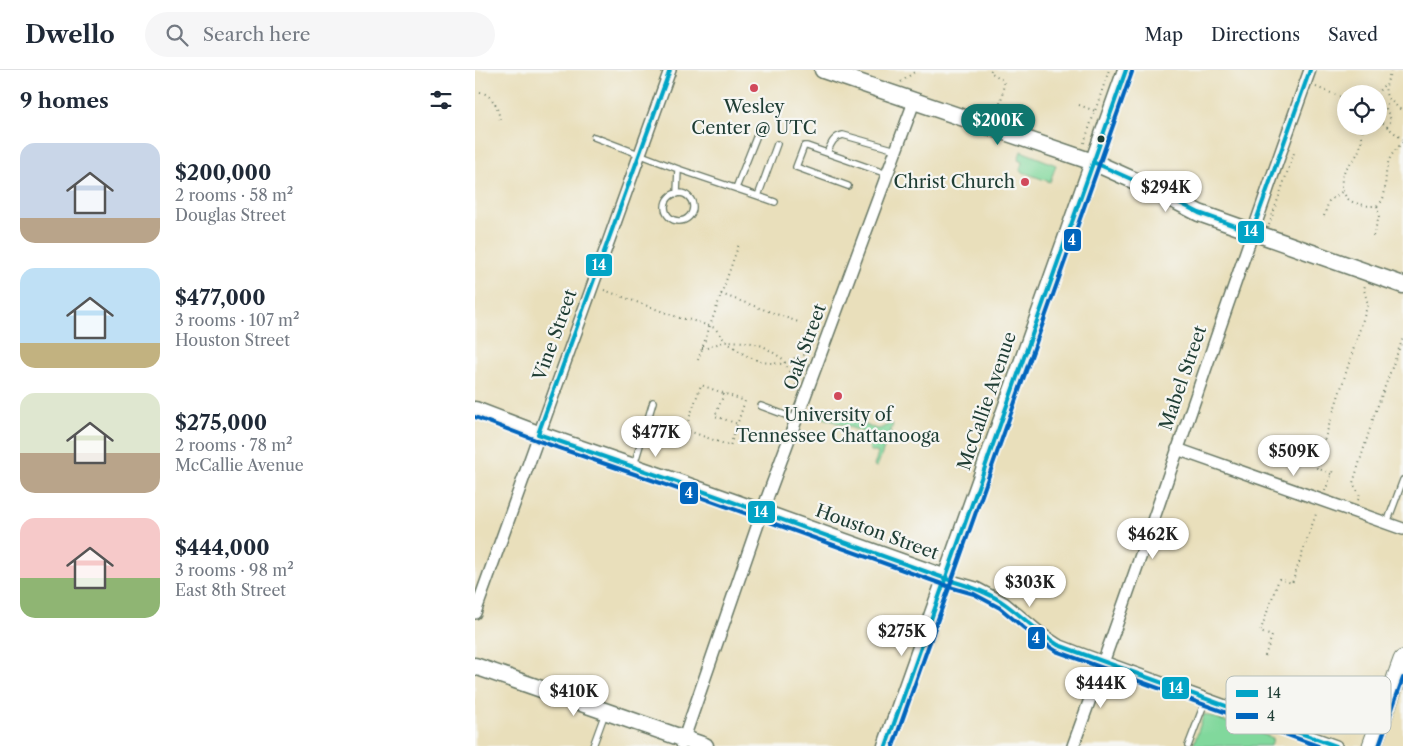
<!DOCTYPE html>
<html lang="en">
<head>
<meta charset="utf-8">
<style>
  body { margin:0; font-family:"Libre Caslon Text",serif; background:#f6f6f7; color:#1f2937; height:100vh; display:flex; flex-direction:column; font-size:19px; white-space:nowrap }
  * { box-sizing:border-box; margin:0 }
  p { font-size:16px; color:#747a83 }
  .icon { flex:none; width:28px; height:28px; fill:none; stroke:currentColor; stroke-width:2; stroke-linecap:round; stroke-linejoin:round }
  .map { position:relative; flex:1; overflow:hidden }
  .details { display:flex; flex-direction:column; background:#fff; width:475px }
  .details>* { flex:none }
  .tools { position:absolute; left:862px; top:15px; display:grid; gap:10px }
  .tools a { display:grid; place-items:center; width:50px; height:50px; border-radius:50%; background:#fff; box-shadow:0 2px 12px #0003; font-size:25px }
  .price { position:absolute; translate:-50% -42px; padding:0 11px; border-radius:18px; background:#fff; color:#222; font-size:16px; line-height:32px; filter:drop-shadow(0 1px 2px #0008) }
  .price::after { content:''; position:absolute; left:50%; top:30px; width:15px; height:11px; margin-left:-8px; background:inherit; clip-path:polygon(0 0,100% 0,50% 100%) }
  .price.active { background:#0f766e; color:#fff }
  ul { padding:0; list-style:none }
  li { display:flex; align-items:center; gap:15px; height:125px; padding:0 20px }
  li span { display:grid; place-items:center; flex:none; width:140px; height:100px; border-radius:15px; color:#555 }
  li>.icon { margin-inline-start:auto }
  span .icon { width:60px; height:60px; fill:#fffc; stroke-width:1 }
  li b { font-size:21px }
  h2 { display:flex; justify-content:space-between; align-items:center; height:60px; padding:0 20px; font-size:21px }
  header { display:flex; align-items:center; gap:30px; box-sizing:border-box; height:70px; padding:0 25px; background:#fff; border-bottom:1px solid #e0e1e3 }
  header strong { font-size:24px }
  nav { display:flex; gap:28px; margin-inline-start:auto; font-size:18px }
  .search { width:350px; height:45px; background:#f6f6f7; display:flex; align-items:center; gap:12px; box-sizing:border-box; padding:0 18px; border-radius:28px; color:#747a83; font-size:19px }
  main { display:flex; flex:1; min-height:0 }
  .map>svg:first-child { display:block }
  .green { fill:#81d89c; stroke:#508a68 }
  .lines { fill:none; stroke-linecap:round; stroke-linejoin:round }
  .lane-casing { stroke:#667663; stroke-width:8 }
  .street-casing { stroke:#667663; stroke-width:14 }
  .secondary-casing { stroke:#667663; stroke-width:19 }
  .primary-casing { stroke:#667663; stroke-width:21 }
  .path { stroke:#667663; stroke-width:2; stroke-dasharray:1 4; stroke-linecap:butt }
  .lane { stroke:#fff; stroke-width:5.5 }
  .street { stroke:#fff; stroke-width:11 }
  .secondary { stroke:#fff; stroke-width:16 }
  .primary { stroke:#fff; stroke-width:19 }
  .bus-1-casing { stroke:#f6f6f2; stroke-width:8 }
  .bus-2-casing { stroke:#f6f6f2; stroke-width:8 }
  .bus-1 { stroke:#02a4c6; stroke-width:4 }
  .bus-2 { stroke:#0065bd; stroke-width:4 }
  .poi-dot { fill:#d1495b; stroke:#f6f6f2; stroke-width:2 }
  .bus-dot { fill:#1f3d34; stroke:#f6f6f2; stroke-width:2 }
  .labels { text-anchor:middle; dominant-baseline:central; stroke-width:4.5; stroke-linejoin:round; paint-order:stroke }
  .poi-label { font-size:18px; fill:#1f3d34; stroke:#f6f6f2 }
  .street-label { font-size:18px; fill:#1f3d34; stroke:#f6f6f2 }
  .key { fill:#f6f6f2; stroke:#b6beb9; stroke-width:1 }
  .key-label { font-size:14px; fill:#1f3d34 }
  .line-badge { stroke:#f6f6f2; stroke-width:2 }
  .badge-label { font-size:14px; text-anchor:middle; font-weight:bold; fill:#fff }
</style>
</head>
<body>
<header>
<strong>Dwello</strong>
<div class="search"><svg class="icon" aria-label="search" viewBox="0 0 24 24"><circle cx="10" cy="10" r="6"/><path d="M15 15l6 6"/></svg>Search here</div>
<nav><a>Map</a><a>Directions</a><a>Saved</a></nav>
</header>
<main>
<section class="details">
<h2>9 homes<svg class="icon" aria-label="filters" viewBox="0 0 24 24"><path d="M4 7h16M4 17h16"/><circle cx="9" cy="7" r="2"/><circle cx="15" cy="17" r="2"/></svg></h2>
<ul>
<li><span style="background:linear-gradient(#c9d6e8 75%,#b9a48a 0)"><svg class="icon" aria-label="home" viewBox="0 0 24 24"><path d="M3 11l9-7 9 7M6 9v11h12V9"/></svg></span><div><b>$200,000</b><p>2 rooms · 58 m²</p><p>Douglas Street</p></div></li>
<li><span style="background:linear-gradient(#bfe0f5 75%,#c2b280 0)"><svg class="icon" aria-label="home" viewBox="0 0 24 24"><path d="M3 11l9-7 9 7M6 9v11h12V9"/></svg></span><div><b>$477,000</b><p>3 rooms · 107 m²</p><p>Houston Street</p></div></li>
<li><span style="background:linear-gradient(#dfe7d0 60%,#b9a48a 0)"><svg class="icon" aria-label="home" viewBox="0 0 24 24"><path d="M3 11l9-7 9 7M6 9v11h12V9"/></svg></span><div><b>$275,000</b><p>2 rooms · 78 m²</p><p>McCallie Avenue</p></div></li>
<li><span style="background:linear-gradient(#f6c9c9 60%,#8fb573 0)"><svg class="icon" aria-label="home" viewBox="0 0 24 24"><path d="M3 11l9-7 9 7M6 9v11h12V9"/></svg></span><div><b>$444,000</b><p>3 rooms · 98 m²</p><p>East 8th Street</p></div></li>
</ul>
</section>
<div class="map">
<svg width="928" height="676" viewBox="0 0 928 676">
  <rect width="100%" height="100%" fill="#f6f6f2"/>
  <filter id="ink" filterUnits="userSpaceOnUse"><feTurbulence type="fractalNoise" baseFrequency=".02" numOctaves="2"/><feDisplacementMap in="SourceGraphic" scale="10" xChannelSelector="R" yChannelSelector="G"/><feConvolveMatrix kernelMatrix="1 2 1 2 8 2 1 2 1" color-interpolation-filters="sRGB"/></filter>
  <filter id="wash" filterUnits="userSpaceOnUse"><feTurbulence type="fractalNoise" baseFrequency=".0096" numOctaves="4" result="noise"/><feDisplacementMap in="SourceGraphic" scale="20" xChannelSelector="R" yChannelSelector="G"/><feGaussianBlur stdDeviation="1.12" result="paint"/><feColorMatrix in="noise" values="0 0 0 0 0 0 0 0 0 0 0 0 0 0 0 0 0 1.4 0 .05"/><feComposite in="paint" operator="in"/></filter>
  <g filter="url(#wash)">
    <rect width="100%" height="100%" fill="#e9dfbb"/>
    <path class="green" d="M546 81 581 95 575 112 545 101 547 92 543 90Z
      M343 339 402 359C408 359 412 353 418 354L414 367 409 365 407 369 341 345Z
      M397 368 411 373 402 397 399 396 403 383 396 381 394 378Z
      M729 644 798 668 796 676H718Z"/>
  </g>
  <g filter="url(#ink)">
    <g class="lines">
      <g class="lane-casing">
        <path id="lane" d="M119 67 203 99 283 126 302 74
          M352 83 332 76H329L321 97 373 116
          M412 104 352 83C356 74 358 67 368 65L421 80
          M261 118 282 65
          M190 137a14 14 0 1 1 28 0a14 14 0 1 1-28 0Z
          M202 124 203 99
          M283 126 300 132
          M286 336 321 349
          M159 395 178 332
          M912 453 928 410
          M118 676 130 643
          M713 676 731 629"/>
      </g>
      <g class="street-casing">
        <path id="street" d="M702 379 928 459
          M471 508 480 512 501 518 529 533 565 563 583 575 601 582 861 676
          M0 543 195 0
          M207 674 291 431 439 32
          M598 676C680 452 754 225 835 0"/>
      </g>
      <g class="secondary-casing">
        <path id="secondary" d="M348 0 618 92 676 118 724 143 928 215
          M0 340 63 364 202 412 471 508
          M0 596 230 676
          M411 676 651 0"/>
      </g>
      <g class="primary-casing">
        <path id="primary" d="M897 676 928 590"/>
      </g>
      <path class="path" d="M516 0 515 2 525 8 529 13 526 31 521 44
        M916 0C907 27 908 23 928 42
        M426 12 442 0
        M841 17 871 29
        M5 22C18 25 23 38 25 50
        M901 24 911 13
        M604 35 620 41
        M904 50 928 70
        M888 56C887 66 887 77 881 86 876 94 868 99 867 109 866 116 868 125 874 130 878 133 884 134 889 135 913 141 909 120 911 105 911 100 913 94 914 90 917 83 923 77 928 72
        M912 57 916 50 911 39 913 29
        M609 73 634 0
        M849 146 854 131 868 121
        M794 155 819 83
        M898 166 904 147 902 135
        M129 220 205 248 216 250 240 258 250 271 270 285 286 292 307 294 320 288 332 284
        M246 224 326 253
        M227 278H232L250 271 273 272 288 276 308 289 321 316
        M223 290 264 174
        M249 324 240 346 263 354
        M181 349 255 376 270 331 226 315 210 360
        M856 404 842 398 841 396 893 234 889 220 890 215
        M850 421 859 398
        M883 430 885 426 878 413 899 346 928 268
        M685 467 711 475
        M790 586 797 566 785 562 804 509 817 513 842 441"/>
      <use href="#lane" class="lane"/>
      <use href="#street" class="street"/>
      <use href="#secondary" class="secondary"/>
      <use href="#primary" class="primary"/>
      <g class="bus-1-casing">
        <path id="bus-1" d="M195 0 63 364 202 412 480 512C497 517 515 523 530 534 548 547 564 563 583 575L861 676
          M618 92 676 118 724 143 777 162 835 0
          M411 676 651 0"/>
      </g>
      <g class="bus-2-casing">
        <path id="bus-2" d="M0 347 61 370 200 418 478 518 499 524 525 538 561 568 581 581 843 676
          M418 676 657 2
          M904 676 928 608"/>
      </g>
      <use href="#bus-1" class="bus-1"/>
      <use href="#bus-2" class="bus-2"/>
    </g>
  </g>
  <g class="poi-dot">
    <circle cx="279" cy="18" r="5"/>
    <circle cx="550" cy="112" r="5"/>
    <circle cx="363" cy="326" r="5"/>
  </g>
  <circle class="bus-dot" cx="626" cy="69" r="4.5"/>
  <g class="labels">
    <g class="poi-label">
      <text x="279" y="37">Wesley<tspan x="279" dy="21">Center @ UTC</tspan></text>
      <text x="540" y="112" text-anchor="end">Christ Church</text>
      <text x="363" y="345">University of<tspan x="363" dy="21">Tennessee Chattanooga</tspan></text>
    </g>
    <g class="street-label">
      <text transform="translate(80 265) rotate(-70)">Vine Street</text>
      <text transform="translate(330 277) rotate(-70)">Oak Street</text>
      <text transform="translate(708 308) rotate(-71)">Mabel Street</text>
      <text transform="translate(512 331) rotate(-71)">McCallie Avenue</text>
      <text transform="translate(402 462) rotate(20)">Houston Street</text>
    </g>
  </g>
  <rect x="751" y="606" width="165" height="58" rx="8" class="key"/>
  <rect x="761" y="620" width="22" height="7" fill="#02a4c6"/>
  <rect x="761" y="643" width="22" height="6" fill="#0065bd"/>
  <g class="key-label">
    <text x="792" y="628">14</text>
    <text x="792" y="651">4</text>
  </g>
  <g class="line-badge">
    <rect x="762" y="150" width="28" height="24" rx="5" fill="#02a4c6"/>
    <rect x="588" y="158" width="19" height="24" rx="5" fill="#0065bd"/>
    <rect x="110" y="183" width="28" height="24" rx="5" fill="#02a4c6"/>
    <rect x="204" y="411" width="20" height="24" rx="5" fill="#0065bd"/>
    <rect x="272" y="430" width="29" height="24" rx="5" fill="#02a4c6"/>
    <rect x="552" y="556" width="19" height="24" rx="5" fill="#0065bd"/>
    <rect x="686" y="606" width="29" height="24" rx="5" fill="#02a4c6"/>
  </g>
  <g class="badge-label">
    <text x="776" y="166">14</text>
    <text x="597" y="175">4</text>
    <text x="124" y="200">14</text>
    <text x="214" y="428">4</text>
    <text x="286" y="447">14</text>
    <text x="561" y="573">4</text>
    <text x="701" y="623">14</text>
  </g>
</svg>
<div class="tools">
<a><svg class="icon" aria-label="locate" viewBox="0 0 24 24"><circle cx="12" cy="12" r="6"/><path d="M12 2v4M12 18v4M2 12h4M18 12h4"/></svg></a>
</div>
<b class="price active" style="left:523px;top:76px">$200K</b>
<b class="price" style="left:691px;top:143px">$294K</b>
<b class="price" style="left:181px;top:388px">$477K</b>
<b class="price" style="left:819px;top:407px">$509K</b>
<b class="price" style="left:678px;top:490px">$462K</b>
<b class="price" style="left:555px;top:538px">$303K</b>
<b class="price" style="left:427px;top:587px">$275K</b>
<b class="price" style="left:626px;top:639px">$444K</b>
<b class="price" style="left:99px;top:647px">$410K</b>
</div>
</main>
</body>
</html>
